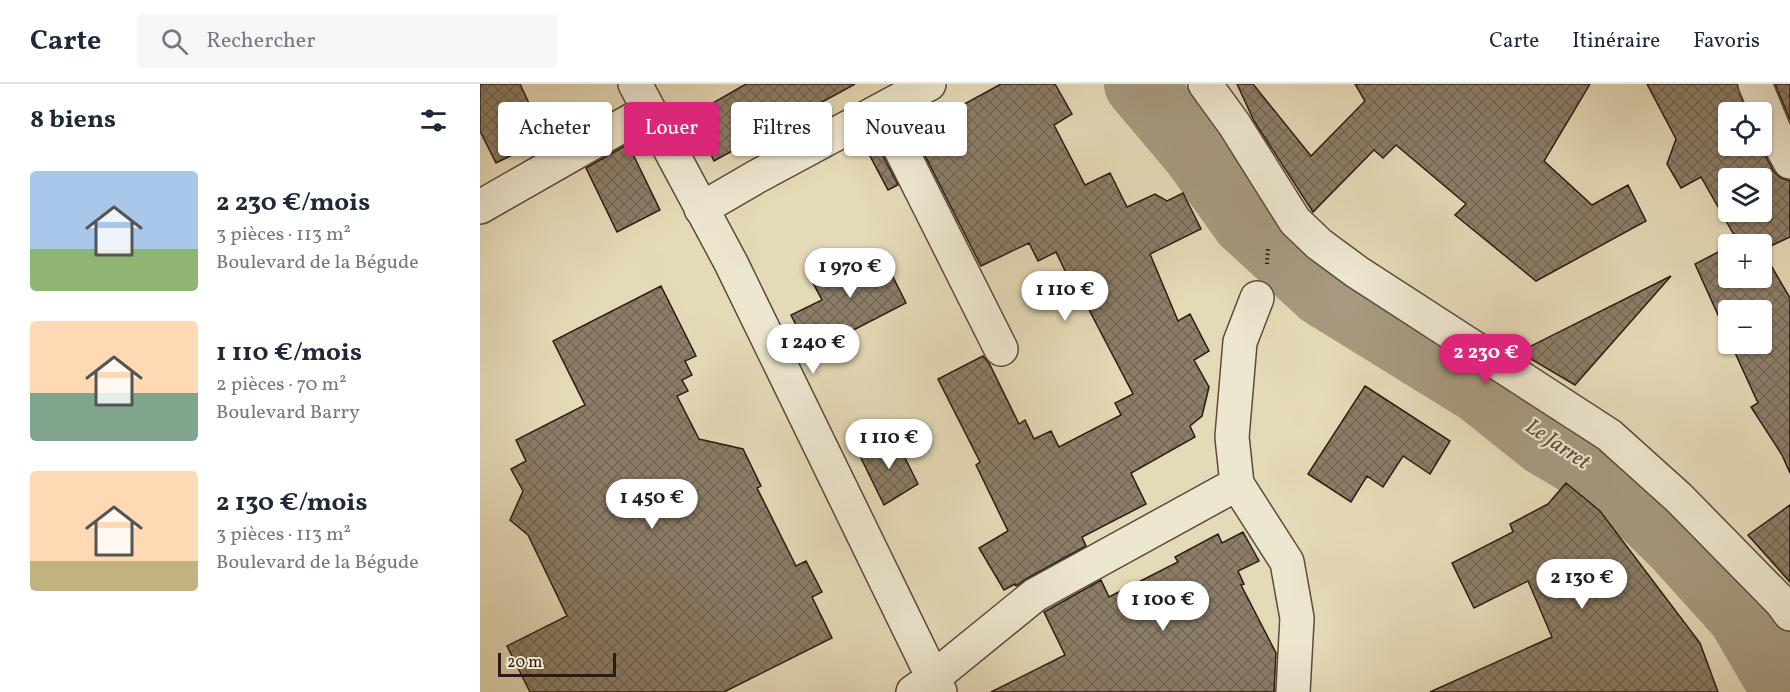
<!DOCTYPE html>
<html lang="fr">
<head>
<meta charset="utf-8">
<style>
  body { margin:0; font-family:Vollkorn,serif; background:#f6f6f7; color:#1f2937; height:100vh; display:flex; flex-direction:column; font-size:22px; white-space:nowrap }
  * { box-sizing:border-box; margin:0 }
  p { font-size:20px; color:#747a83 }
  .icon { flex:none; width:33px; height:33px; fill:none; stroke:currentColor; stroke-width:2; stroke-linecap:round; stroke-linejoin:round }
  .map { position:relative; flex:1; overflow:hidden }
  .side { display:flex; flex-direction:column; background:#fff; width:480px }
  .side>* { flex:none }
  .top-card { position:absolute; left:18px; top:18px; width:570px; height:54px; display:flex; gap:12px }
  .tools { position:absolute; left:1238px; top:18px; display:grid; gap:12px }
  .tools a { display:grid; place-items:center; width:54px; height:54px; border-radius:6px; background:#fff; box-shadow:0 2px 4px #0004; font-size:30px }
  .scale { position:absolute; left:18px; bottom:15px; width:118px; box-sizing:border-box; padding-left:6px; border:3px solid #2c1b13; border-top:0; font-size:16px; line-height:21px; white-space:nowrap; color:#2c1b13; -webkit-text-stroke:4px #eee7d0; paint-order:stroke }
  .price { position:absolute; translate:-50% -51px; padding:0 14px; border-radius:21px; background:#fff; color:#222; font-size:20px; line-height:39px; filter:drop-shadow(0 2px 3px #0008) }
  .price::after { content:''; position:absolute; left:50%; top:36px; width:18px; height:14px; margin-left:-9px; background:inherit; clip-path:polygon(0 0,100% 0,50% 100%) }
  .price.selected { background:#db2777; color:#fff }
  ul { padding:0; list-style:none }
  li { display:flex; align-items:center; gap:18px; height:150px; padding:0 30px }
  li span { display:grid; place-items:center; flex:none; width:168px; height:120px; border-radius:6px; color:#555 }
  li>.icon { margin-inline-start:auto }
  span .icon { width:72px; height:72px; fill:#fffc; stroke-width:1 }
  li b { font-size:26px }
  h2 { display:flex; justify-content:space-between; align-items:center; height:72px; padding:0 30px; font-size:26px }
  .pill { padding:0 21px; border-radius:6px; background:#fff; box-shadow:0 2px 4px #0004; font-size:21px; line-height:54px }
  .pill.selected { background:#db2777; color:#fff }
  header { display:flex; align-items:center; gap:36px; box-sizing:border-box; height:84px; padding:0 30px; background:#fff; border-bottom:2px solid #e0e1e3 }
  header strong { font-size:28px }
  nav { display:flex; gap:33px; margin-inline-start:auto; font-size:21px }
  .search { width:420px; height:54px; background:#f6f6f7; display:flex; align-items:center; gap:15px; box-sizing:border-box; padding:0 21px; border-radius:6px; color:#747a83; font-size:22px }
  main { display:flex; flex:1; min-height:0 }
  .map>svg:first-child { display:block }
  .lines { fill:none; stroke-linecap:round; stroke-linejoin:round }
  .river { stroke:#a6997f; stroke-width:70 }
  .building { fill:url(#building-cross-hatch); stroke:#2c1b13; stroke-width:1.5; fill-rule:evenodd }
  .minor-casing { stroke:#5a4b3c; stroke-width:36 }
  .path { stroke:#2c1b13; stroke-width:4; stroke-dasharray:1.5 3; stroke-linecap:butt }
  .minor { stroke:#eee7d0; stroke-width:33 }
  .labels { text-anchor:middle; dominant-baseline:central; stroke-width:4.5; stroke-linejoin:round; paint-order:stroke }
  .water-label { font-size:22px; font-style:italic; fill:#5d4d3e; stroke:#eee7d0 }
</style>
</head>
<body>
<header>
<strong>Carte</strong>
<div class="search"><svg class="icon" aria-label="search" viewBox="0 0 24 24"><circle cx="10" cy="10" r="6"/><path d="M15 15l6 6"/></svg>Rechercher</div>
<nav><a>Carte</a><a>Itinéraire</a><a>Favoris</a></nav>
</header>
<main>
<section class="side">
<h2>8 biens<svg class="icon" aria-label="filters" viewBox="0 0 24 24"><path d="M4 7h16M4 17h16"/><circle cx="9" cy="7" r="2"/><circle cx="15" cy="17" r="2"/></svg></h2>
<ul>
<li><span style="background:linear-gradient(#a9c7e8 65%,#8fb573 0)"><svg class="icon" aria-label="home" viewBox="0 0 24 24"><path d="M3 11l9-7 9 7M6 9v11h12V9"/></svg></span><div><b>2 230 €/mois</b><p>3 pièces · 113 m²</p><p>Boulevard de la Bégude</p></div></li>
<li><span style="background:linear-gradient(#ffd9b3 60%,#7fa58c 0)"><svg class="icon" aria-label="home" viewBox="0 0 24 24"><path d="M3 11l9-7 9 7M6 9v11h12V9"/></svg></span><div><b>1 110 €/mois</b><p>2 pièces · 70 m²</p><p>Boulevard Barry</p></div></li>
<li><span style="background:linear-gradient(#ffd9b3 75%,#c2b280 0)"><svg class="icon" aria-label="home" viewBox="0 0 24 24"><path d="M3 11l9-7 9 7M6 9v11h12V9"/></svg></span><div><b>2 130 €/mois</b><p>3 pièces · 113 m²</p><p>Boulevard de la Bégude</p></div></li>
</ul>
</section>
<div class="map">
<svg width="1310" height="608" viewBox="0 0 1310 608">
  <defs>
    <pattern id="building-cross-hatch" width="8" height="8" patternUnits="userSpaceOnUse" patternTransform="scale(1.5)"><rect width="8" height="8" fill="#8c7e68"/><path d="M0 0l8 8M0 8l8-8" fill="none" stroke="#736654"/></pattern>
  </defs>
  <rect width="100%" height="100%" fill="#e5dab7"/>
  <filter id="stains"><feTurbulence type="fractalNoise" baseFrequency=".00333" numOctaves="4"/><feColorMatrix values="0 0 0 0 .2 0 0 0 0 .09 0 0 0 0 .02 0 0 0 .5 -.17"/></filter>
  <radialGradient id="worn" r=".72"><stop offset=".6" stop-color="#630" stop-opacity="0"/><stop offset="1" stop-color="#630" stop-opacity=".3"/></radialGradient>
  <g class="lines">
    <path class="river" d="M659 0 718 70 766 137 843 208 1000 305 1065 357 1136 399 1198 460 1262 531 1307 608"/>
  </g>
  <path class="building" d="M0 0H40L53 28 47 31 61 57 16 79 0 47Z
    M266 0H375L234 77 212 31Z
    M521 0H575L592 30 574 41 605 101 630 89 647 123 675 110 687 117 703 109 721 145 670 170 698 237 710 230 729 267 714 276 729 303 722 332 710 342 715 353 651 389 666 420 602 453 606 462 546 495 536 502 535 500 524 506 499 464 528 447 496 381 500 378 458 295 503 272 509 279 539 340 545 336 554 355 571 347 579 363 641 331 635 319 653 310 607 222 603 224 576 168 558 177 549 159 501 182 433 48Z
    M757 0H773L831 72 885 17 875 0H1110L1064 77 1112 121 1148 101 1166 137 1056 197 975 131 986 120 916 61 903 74 894 66 833 128 774 37Z
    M1167 0H1257L1266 28H1248V62H1280L1294 88 1301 94 1310 97V153L1282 166 1310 214V389L1302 371 1271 323 1278 319 1251 260H1281V226H1248V253L1215 180 1248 163V194H1281V160H1254L1258 158 1221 93 1201 104 1187 80 1196 55ZM1248 94H1281V128H1248Z
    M1295 0H1310V36Z
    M148 60 180 126 137 148 106 84Z
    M400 66 418 101 408 106 390 72Z
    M399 165 426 219 360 253 357 247 327 263 311 231 342 216 333 199Z
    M1191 192 1095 301 1039 268Z
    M181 202 216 272 205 277 212 291 202 296 208 307 197 312 219 355 263 365 281 402 277 404 316 482 326 477 342 508 332 513 352 554 244 608H50L27 562 87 532 48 451 30 436 43 407 31 385 46 377 36 356 105 321 73 257Z
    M885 302 970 357 950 390 923 372 903 403 887 392 871 418 828 390Z
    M414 352 438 400 404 421 380 372Z
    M1086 399 1120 427 1220 559 1238 608H950L1072 553 1048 497 994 524 972 479 1033 448 1030 440 1068 420Z
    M1310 421V498L1268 451Z
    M763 448 779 477 758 487 764 500 761 501 796 569 794 608H511L585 571 564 528 566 527 621 496 629 513 698 478 695 473 738 450 742 459Z"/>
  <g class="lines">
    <g class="minor-casing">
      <path id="minor" d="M155 0 251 179 460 608
        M725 0 754 40 815 137 839 160 877 188 1129 351 1199 414 1302 519 1310 530
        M1275 0 1299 58 1310 78
        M401 26 521 265
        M0 123 168 27
        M221 125 276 93 449 0
        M777 214 760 258 752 353 757 400 807 478 817 534 813 608
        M433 608 453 594 555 511 757 400"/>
    </g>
    <path class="path" d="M787 180 788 164"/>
    <use href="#minor" class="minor"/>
  </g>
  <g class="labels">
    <g class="water-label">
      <text transform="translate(1077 361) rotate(34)">Le Jarret</text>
    </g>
  </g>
  <rect width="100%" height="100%" filter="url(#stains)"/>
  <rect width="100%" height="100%" fill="url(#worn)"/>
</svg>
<div class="tools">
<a><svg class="icon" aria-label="locate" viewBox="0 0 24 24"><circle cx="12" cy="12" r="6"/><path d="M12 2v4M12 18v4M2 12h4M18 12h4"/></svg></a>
<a><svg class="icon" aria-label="layers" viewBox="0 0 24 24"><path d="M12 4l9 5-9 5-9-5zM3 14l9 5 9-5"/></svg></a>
<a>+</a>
<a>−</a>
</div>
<div class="scale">20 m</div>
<b class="price" style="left:370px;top:215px">1 970 €</b>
<b class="price" style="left:585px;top:238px">1 110 €</b>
<b class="price" style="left:333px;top:291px">1 240 €</b>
<b class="price selected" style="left:1006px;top:301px">2 230 €</b>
<b class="price" style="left:409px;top:386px">1 110 €</b>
<b class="price" style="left:172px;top:446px">1 450 €</b>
<b class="price" style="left:1102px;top:526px">2 130 €</b>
<b class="price" style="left:683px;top:548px">1 100 €</b>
<div class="top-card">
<a class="pill">Acheter</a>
<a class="pill selected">Louer</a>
<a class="pill">Filtres</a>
<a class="pill">Nouveau</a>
</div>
</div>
</main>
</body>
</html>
